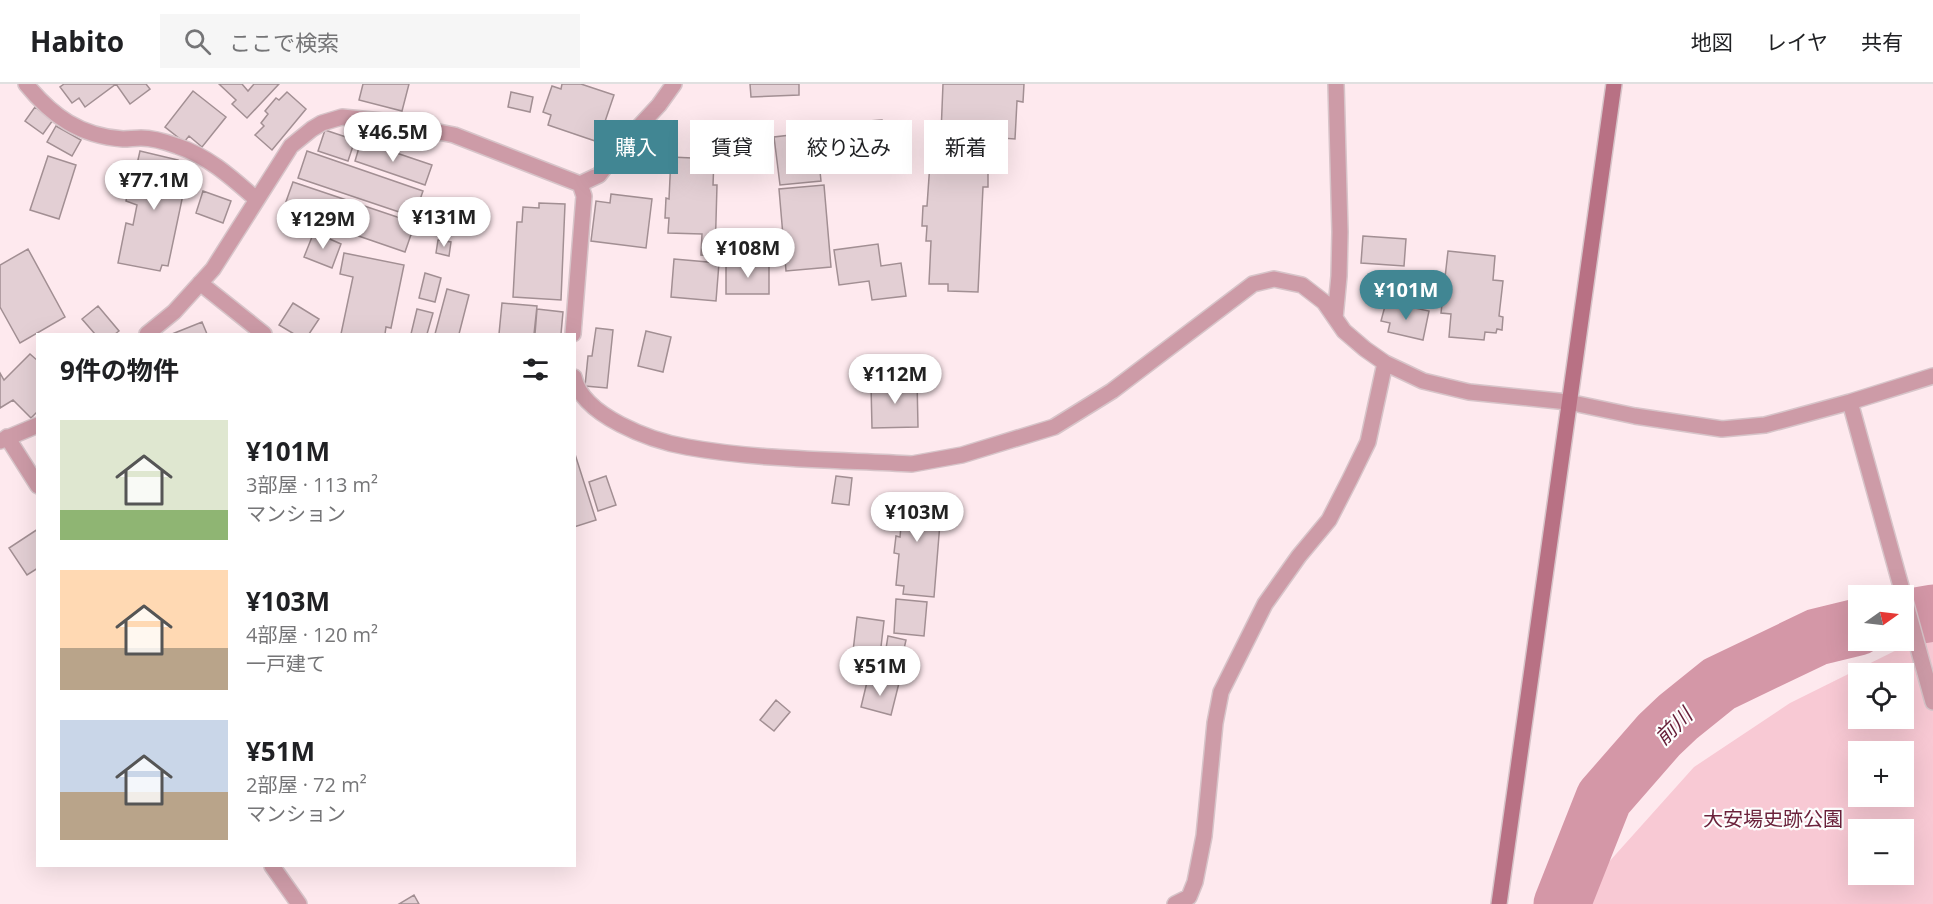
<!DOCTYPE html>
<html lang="ja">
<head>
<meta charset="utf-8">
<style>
  body { margin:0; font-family:"Open Sans","Noto Sans JP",sans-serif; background:#f6f6f6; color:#202124; height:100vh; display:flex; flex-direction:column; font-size:22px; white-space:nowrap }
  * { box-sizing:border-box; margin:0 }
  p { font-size:20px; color:#757577 }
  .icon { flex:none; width:33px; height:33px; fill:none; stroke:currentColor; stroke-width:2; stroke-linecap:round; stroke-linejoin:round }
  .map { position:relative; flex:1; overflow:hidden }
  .drawer { position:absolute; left:36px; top:249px; width:540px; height:534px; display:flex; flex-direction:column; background:#fff; border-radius:0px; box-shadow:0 6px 24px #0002 }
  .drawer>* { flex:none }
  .guide { position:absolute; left:594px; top:36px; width:570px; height:54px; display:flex; gap:12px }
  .needle { width:39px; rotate:76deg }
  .fabs { position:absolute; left:1848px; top:501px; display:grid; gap:12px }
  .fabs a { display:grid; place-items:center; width:66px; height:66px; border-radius:0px; background:#fff; box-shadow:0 6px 24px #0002; font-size:30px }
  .price { position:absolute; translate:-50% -51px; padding:0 14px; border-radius:21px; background:#fff; color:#222; font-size:20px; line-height:39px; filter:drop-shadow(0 2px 3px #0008) }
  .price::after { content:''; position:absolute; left:50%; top:36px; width:18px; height:14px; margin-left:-9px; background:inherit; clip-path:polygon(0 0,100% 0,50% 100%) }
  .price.active { background:#418693; color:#fff }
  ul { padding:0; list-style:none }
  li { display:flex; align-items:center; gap:18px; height:150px; padding:0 24px }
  li span { display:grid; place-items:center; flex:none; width:168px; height:120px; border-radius:0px; color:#555 }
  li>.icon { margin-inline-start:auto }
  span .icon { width:72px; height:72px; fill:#fffc; stroke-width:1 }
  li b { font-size:26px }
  h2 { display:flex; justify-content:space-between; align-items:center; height:72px; padding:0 24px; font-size:26px }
  .chip { padding:0 21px; border-radius:0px; background:#fff; box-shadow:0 6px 24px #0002; font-size:21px; line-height:54px }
  .chip.active { background:#418693; color:#fff }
  header { display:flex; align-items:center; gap:36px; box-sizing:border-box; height:84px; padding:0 30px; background:#fff; border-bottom:2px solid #e0e0e0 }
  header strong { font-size:28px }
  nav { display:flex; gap:33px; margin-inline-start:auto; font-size:21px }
  .search { width:420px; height:54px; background:#f6f6f6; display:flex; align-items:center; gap:15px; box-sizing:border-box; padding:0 21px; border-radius:0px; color:#757577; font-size:22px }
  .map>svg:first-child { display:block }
  .green { fill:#f8c9d4; fill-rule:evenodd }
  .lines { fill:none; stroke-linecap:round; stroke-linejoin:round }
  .river { stroke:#d497a7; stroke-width:57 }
  .building { fill:#e3cfd4; stroke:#a28f93; stroke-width:1.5 }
  .street-casing { stroke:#d7c4c9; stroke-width:18 }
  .secondary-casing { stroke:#d7c4c9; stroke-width:18 }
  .street { stroke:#cd9ba7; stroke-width:15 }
  .secondary { stroke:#b87184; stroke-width:15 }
  .labels { text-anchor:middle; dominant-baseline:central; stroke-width:4.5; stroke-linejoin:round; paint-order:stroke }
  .park-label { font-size:20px; fill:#6b223b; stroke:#fdfdfd }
  .water-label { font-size:21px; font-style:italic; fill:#661d37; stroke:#fdfdfd }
</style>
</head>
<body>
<header>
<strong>Habito</strong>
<div class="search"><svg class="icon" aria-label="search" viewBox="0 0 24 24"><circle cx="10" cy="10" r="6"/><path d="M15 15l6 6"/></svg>ここで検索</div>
<nav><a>地図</a><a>レイヤ</a><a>共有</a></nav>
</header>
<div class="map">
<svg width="1933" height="820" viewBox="0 0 1933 820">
  <rect width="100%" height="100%" fill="#fee9ee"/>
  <path class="green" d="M1933 548V820H1588L1599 789 1694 683 1790 619ZM1858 590H1904V634H1858ZM1858 668H1904V712H1858ZM1858 746H1904V790H1858Z"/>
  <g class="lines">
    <path class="river" d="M1904 534 1933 529
      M1562 820 1604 714 1659 651 1678 633 1719 600 1817 553 1858 543"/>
  </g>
  <path class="building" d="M64 0H116L85 23 79 14 72 19 60 3Z
    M116 0H146L150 5 130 20Z
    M219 0H242L248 7 254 0H279L247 34 232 20 236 16Z
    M363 0H409L402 27 359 16Z
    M562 0H581L614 11 598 58 548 41 551 31 543 28 552 2 561 5Z
    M750 0H799V11L751 13Z
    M943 0H1024L1023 18 1017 17 1015 55 988 53 987 75 940 74Z
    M193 7 226 33 202 63 189 52 184 58 165 43Z
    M287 8 306 25 272 66 255 51 264 42 261 39 268 30 265 27 276 14 279 16Z
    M511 8 533 13 530 28 508 23Z
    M35 23 53 36 43 50 25 37Z
    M882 36 885 76 842 80 839 39Z
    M56 42 81 56 72 72 47 58Z
    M325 46 355 56 348 77 318 67Z
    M816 48 821 97 780 101 774 53Z
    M361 57 432 81 425 101 355 77Z
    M140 67 178 76 177 79 189 82 168 182 162 181 160 187 118 179 126 139 133 141 137 121 126 117 130 97 133 98Z
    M307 67 423 107 414 133 298 94Z
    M48 72 76 81 59 135 30 126Z
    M671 73 714 75 713 101H717L715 172 701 171 702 150 668 149 669 134H665L666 114 669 115Z
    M930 79 988 82V103H983L978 208 948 207V200H929L931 157H926L927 142H922L923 122H927Z
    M293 98 415 139 405 168 283 126Z
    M824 101 831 183 786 187 779 105Z
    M203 107 231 117 223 139 196 129Z
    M611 110 652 115 646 164 591 157 596 117 610 119Z
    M539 119 565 120 561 216 513 213 517 138H522L523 123 539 124Z
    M314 148 341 160 332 184 304 173Z
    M1363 152 1406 155 1404 182 1361 179Z
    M438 156 451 158 449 172 436 169Z
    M878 160 881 182 901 179 906 212 872 216 869 197 839 201 834 166Z
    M28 165 65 233 20 259 0 223V181Z
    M1448 167 1495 172 1493 196 1503 197 1499 232 1503 233 1502 246 1497 245 1496 249 1485 248 1484 256 1449 253 1451 230 1441 229Z
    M344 169 404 181 391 244 386 243 385 250H341L353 193 340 190Z
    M674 175 719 179 716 217 671 213Z
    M726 180H769V210H726Z
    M425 189 441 194 435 218 419 214Z
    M447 205 469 211 459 250H435Z
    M293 219 319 235 309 250H294L279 241Z
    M502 219 537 222 534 250H499Z
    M1396 220 1429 227 1423 256 1388 248 1390 239 1381 237 1385 222 1395 224Z
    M98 222 119 247 115 250H95L82 235Z
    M417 225 433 229 427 250H411Z
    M537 225 563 228 561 250H535Z
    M202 238 207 250H172Z
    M596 244 613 246 607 304 585 302 588 272H592Z
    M646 247 671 253 663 288 638 282Z
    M30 270 38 277V327L31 334 13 316 0 324V289L4 296Z
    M899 295H917L918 343 872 344 871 301H899Z
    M574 367 596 436 574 443Z
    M606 392 616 421 598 427 589 398Z
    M836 392 852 394 849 421 832 419Z
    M896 410 942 414 934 513 903 510 904 502 896 501 899 470 894 469 896 452 900 453 901 442H893Z
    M38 445V484L27 491 9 464Z
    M896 515 927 518 924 552 894 549Z
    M857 533 884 537 879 580 852 576Z
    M888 552 906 556 902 574 885 571Z
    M885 595 899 599 891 631 861 623 867 598 883 602Z
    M776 616 790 628 774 647 760 636Z
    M414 811 419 820H399Z"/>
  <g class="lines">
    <g class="street-casing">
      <path id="street" d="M26 0C52 32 80 52 123 55 129 55 135 54 141 54 152 54 166 58 177 62 208 72 232 94 256 115
        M580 100 599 91 621 62 659 21 674 0
        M200 199 264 250
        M1335 234 1339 192 1340 148 1336 0
        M147 250 174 228 213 185 291 62 312 45 322 39 342 33 382 37 454 51 580 100 584 112 573 250
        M574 293C582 332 652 357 687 363 759 376 839 376 912 380L962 371 1054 343 1112 307 1253 200 1274 195 1302 201 1324 218 1344 247 1365 265 1385 279 1423 297 1469 308 1568 318 1635 332 1722 345 1765 341 1784 336 1850 318 1933 292
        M1850 318 1933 618
        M7 353 38 402
        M0 357 38 341
        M272 782 299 820
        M1175 820 1189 813 1195 798 1204 752 1215 639 1221 608 1265 520 1299 472 1329 436 1350 395 1368 358 1385 279"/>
    </g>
    <g class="secondary-casing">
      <path id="secondary" d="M1499 820 1614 0"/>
    </g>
    <use href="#street" class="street"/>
    <use href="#secondary" class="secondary"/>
  </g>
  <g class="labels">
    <g class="park-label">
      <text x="1773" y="734">大安場史跡公園</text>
    </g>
    <g class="water-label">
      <text transform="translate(1673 642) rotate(-45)">前川</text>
    </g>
  </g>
</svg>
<div class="fabs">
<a><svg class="needle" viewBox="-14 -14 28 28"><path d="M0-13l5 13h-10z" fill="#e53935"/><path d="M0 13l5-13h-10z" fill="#757577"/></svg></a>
<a><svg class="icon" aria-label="locate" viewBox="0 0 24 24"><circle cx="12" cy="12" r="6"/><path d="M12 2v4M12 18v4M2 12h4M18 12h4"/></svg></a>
<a>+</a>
<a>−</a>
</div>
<b class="price" style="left:393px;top:79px">¥46.5M</b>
<b class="price" style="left:154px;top:127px">¥77.1M</b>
<b class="price" style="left:444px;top:164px">¥131M</b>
<b class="price" style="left:323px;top:166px">¥129M</b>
<b class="price" style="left:748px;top:195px">¥108M</b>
<b class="price active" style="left:1406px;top:237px">¥101M</b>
<b class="price" style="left:895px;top:321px">¥112M</b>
<b class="price" style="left:917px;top:459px">¥103M</b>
<b class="price" style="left:880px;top:613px">¥51M</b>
<div class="guide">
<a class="chip active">購入</a>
<a class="chip">賃貸</a>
<a class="chip">絞り込み</a>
<a class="chip">新着</a>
</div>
<section class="drawer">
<h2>9件の物件<svg class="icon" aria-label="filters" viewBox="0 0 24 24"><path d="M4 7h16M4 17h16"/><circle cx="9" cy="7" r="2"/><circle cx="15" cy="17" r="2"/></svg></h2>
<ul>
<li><span style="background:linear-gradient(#dfe7d0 75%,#8fb573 0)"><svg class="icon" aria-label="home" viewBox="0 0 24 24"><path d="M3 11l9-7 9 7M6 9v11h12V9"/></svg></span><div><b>¥101M</b><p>3部屋 · 113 m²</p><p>マンション</p></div></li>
<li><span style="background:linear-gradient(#ffd9b3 65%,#b9a48a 0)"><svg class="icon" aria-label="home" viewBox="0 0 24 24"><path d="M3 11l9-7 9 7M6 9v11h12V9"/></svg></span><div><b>¥103M</b><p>4部屋 · 120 m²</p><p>一戸建て</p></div></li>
<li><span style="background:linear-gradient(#c9d6e8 60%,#b9a48a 0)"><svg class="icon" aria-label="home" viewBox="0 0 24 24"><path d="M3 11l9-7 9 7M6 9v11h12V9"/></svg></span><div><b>¥51M</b><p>2部屋 · 72 m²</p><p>マンション</p></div></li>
</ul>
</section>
</div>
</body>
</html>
